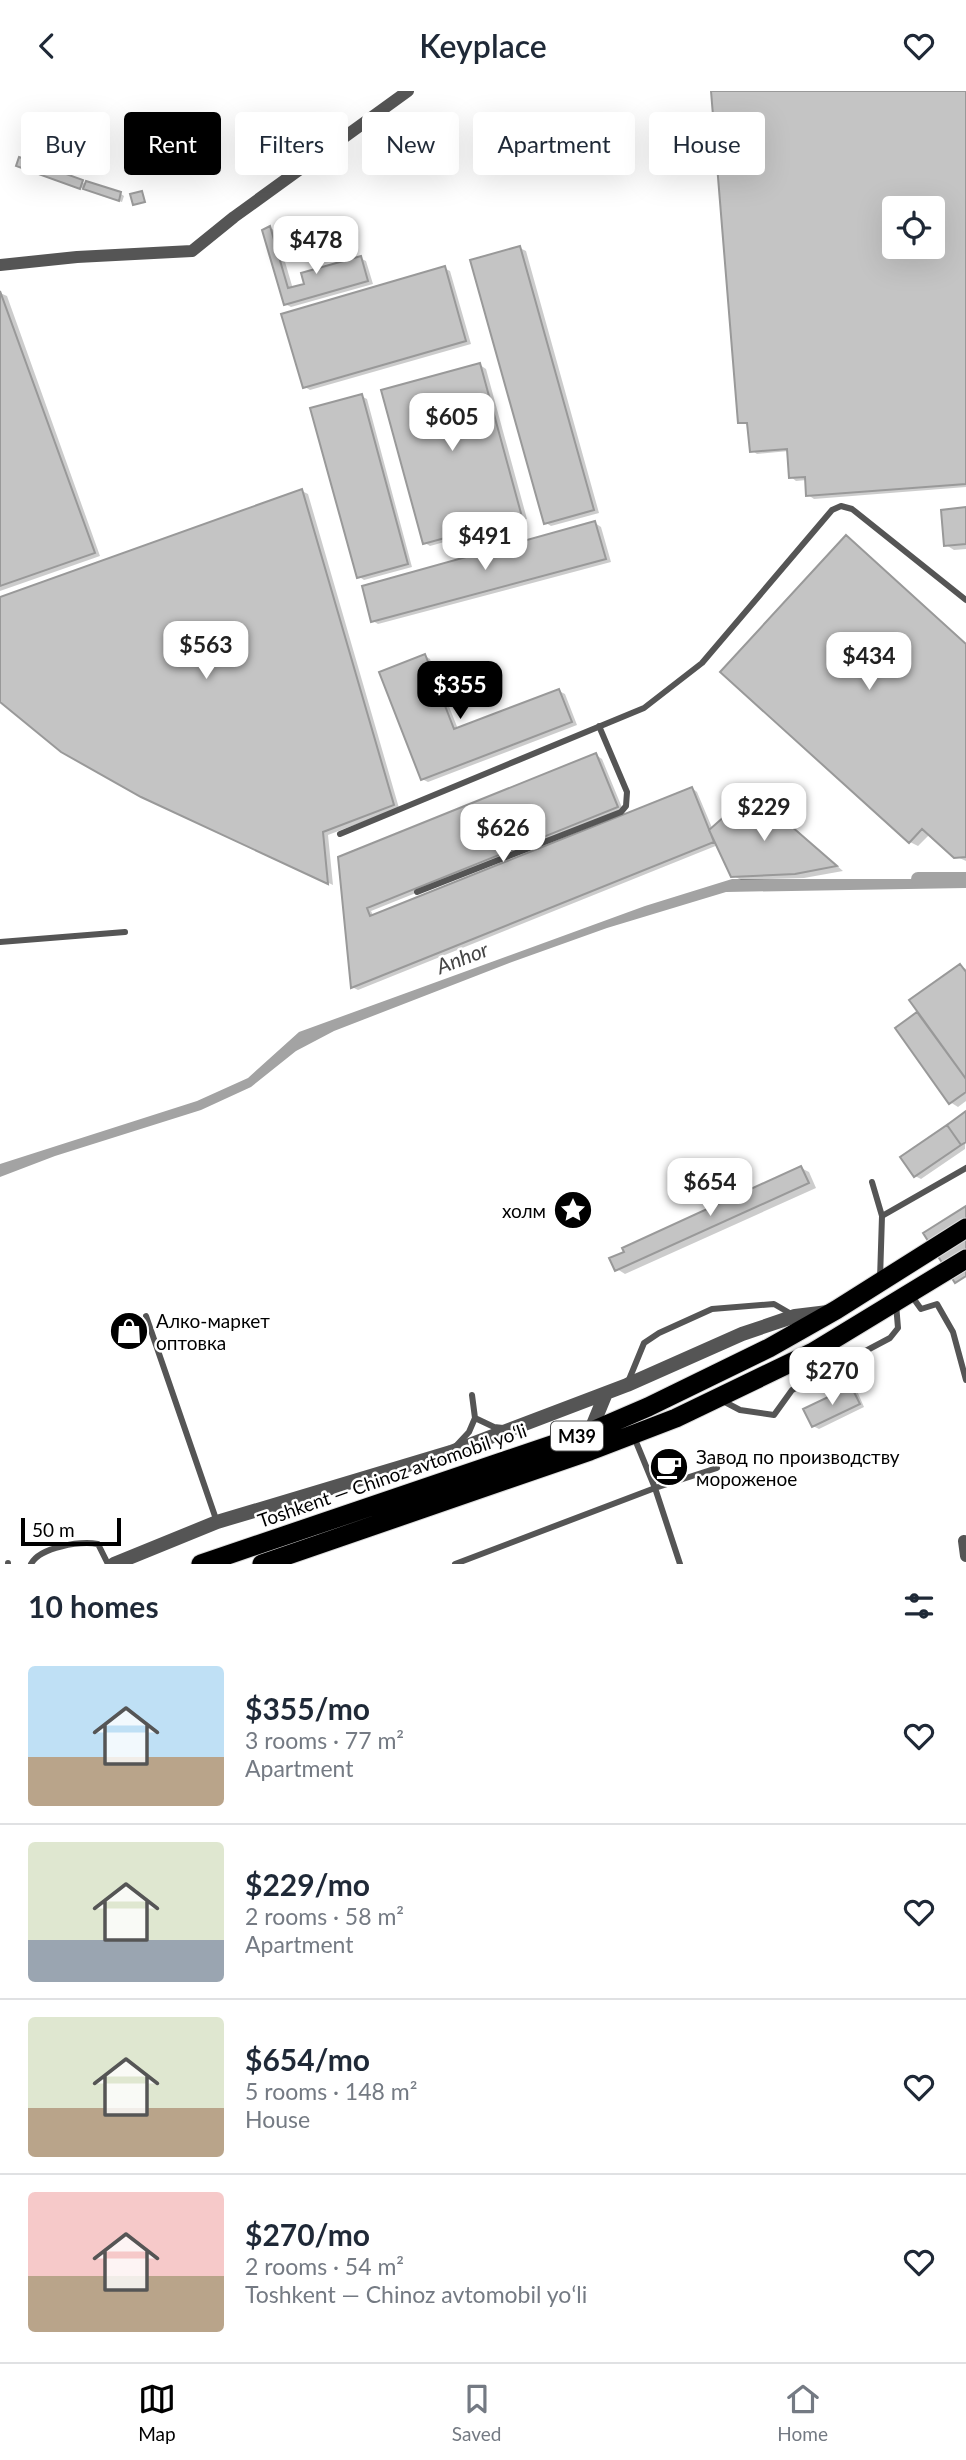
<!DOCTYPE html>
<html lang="en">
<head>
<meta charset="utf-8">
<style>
  body { margin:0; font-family:Lato,sans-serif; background:#f6f6f7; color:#1f2937; height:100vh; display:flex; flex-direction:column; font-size:26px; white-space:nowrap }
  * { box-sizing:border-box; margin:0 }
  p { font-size:23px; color:#747a83 }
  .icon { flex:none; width:38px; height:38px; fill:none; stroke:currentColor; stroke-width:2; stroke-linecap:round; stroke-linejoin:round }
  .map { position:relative; height:1473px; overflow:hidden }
  .sheet { display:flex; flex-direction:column; background:#fff; flex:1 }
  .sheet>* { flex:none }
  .banner { position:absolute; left:21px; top:21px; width:924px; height:63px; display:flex; gap:14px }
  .fabs { position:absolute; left:882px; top:105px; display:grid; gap:14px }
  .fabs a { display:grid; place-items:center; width:63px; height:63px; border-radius:7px; background:#fff; box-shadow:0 7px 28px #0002; font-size:35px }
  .scale { position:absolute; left:21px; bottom:18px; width:100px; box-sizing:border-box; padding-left:7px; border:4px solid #000; border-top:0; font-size:19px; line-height:24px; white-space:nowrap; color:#000; -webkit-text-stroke:5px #fff; paint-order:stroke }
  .price { position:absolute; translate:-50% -60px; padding:0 16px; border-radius:14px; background:#fff; color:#222; font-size:23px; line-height:46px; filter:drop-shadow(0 2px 4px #0008) }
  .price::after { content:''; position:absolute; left:50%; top:42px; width:21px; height:16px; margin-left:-10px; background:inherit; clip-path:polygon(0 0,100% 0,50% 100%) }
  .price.current { background:#000; color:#fff }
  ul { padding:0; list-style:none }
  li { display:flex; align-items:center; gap:21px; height:175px; padding:0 28px }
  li+li { border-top:2px solid #e0e1e3 }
  li span { display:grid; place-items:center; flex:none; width:196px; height:140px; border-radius:7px; color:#555 }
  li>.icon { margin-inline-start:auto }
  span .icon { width:84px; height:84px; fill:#fffc; stroke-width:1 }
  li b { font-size:30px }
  h2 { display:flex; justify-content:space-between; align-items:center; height:84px; padding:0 28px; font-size:30px }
  .pill { padding:0 24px; border-radius:7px; background:#fff; box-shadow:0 7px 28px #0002; font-size:24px; line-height:63px }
  .pill.current { background:#000; color:#fff }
  header { display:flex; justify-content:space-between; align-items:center; height:91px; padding:0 28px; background:#fff; font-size:32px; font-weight:600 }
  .tabs { display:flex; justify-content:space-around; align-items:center; height:98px; border-top:2px solid #e0e1e3; background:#fff; font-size:19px; color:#747a83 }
  .tabs a { display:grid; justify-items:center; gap:4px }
  .tabs .current { color:#000 }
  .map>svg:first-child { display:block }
  .water { fill:#a3a3a3 }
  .shadow { fill:#0003; fill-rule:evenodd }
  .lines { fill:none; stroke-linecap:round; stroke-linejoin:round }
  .canal { stroke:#a3a3a3; stroke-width:14 }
  .building { fill:#c4c4c4; stroke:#999; stroke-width:2; fill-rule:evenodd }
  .trunk-casing { stroke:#dbdbdb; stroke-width:21 }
  .service { stroke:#555; stroke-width:6 }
  .minor { stroke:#555; stroke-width:12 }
  .tertiary { stroke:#555; stroke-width:14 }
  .trunk { stroke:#000; stroke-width:19 }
  .labels { text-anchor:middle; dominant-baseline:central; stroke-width:5; stroke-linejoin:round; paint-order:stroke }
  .shield { fill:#fff; stroke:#4c4c4c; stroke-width:2 }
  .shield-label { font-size:18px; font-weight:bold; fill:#000 }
  .poi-label { font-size:19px; fill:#000; stroke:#fff; text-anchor:start }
  .street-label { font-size:19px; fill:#000; stroke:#fff }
  .water-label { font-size:21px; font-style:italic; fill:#444; stroke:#fff }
</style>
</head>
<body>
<header><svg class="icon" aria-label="back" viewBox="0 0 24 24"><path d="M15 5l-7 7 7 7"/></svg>Keyplace<svg class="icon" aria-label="heart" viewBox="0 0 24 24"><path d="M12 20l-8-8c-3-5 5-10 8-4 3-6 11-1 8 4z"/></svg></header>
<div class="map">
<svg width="966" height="1473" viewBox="0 0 966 1473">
  <rect width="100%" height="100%" fill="#fff"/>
  <path class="water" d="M732 788H966V797L726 801 607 837 512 871 334 940 296 960 251 996 201 1019 55 1065 0 1086V1073L197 1010 248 987 299 941 645 815Z"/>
  <path class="shadow" d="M713 0H966V396L814 408 808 404 807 389 796 390 791 386 789 360 757 363 751 359 749 334 739 331ZM894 117H933V156H894Z
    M20 69 86 93 121 103 124 105 122 111 21 76Z
    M270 137 276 140 293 198 307 194 360 167 366 170 373 193 291 216 285 213Z
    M520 157 526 160 599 422 551 435 546 432Z
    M444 177 450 180 471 253 310 299 305 296Z
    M0 202 7 205 100 465 0 500Z
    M480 274 486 278 527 428 430 455 425 452Z
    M361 305 367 308 412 476 364 489 358 485Z
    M302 400 308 403 399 717 328 744 333 794 149 708 0 609V508Z
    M966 418V458L954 459 946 454Z
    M595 432 601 436 611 471 378 533 373 530Z
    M847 446 854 451 966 552V770L955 765 930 743 918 755 910 751Z
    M425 565 430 568 458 638 559 600 565 603 577 634 428 691 422 688Z
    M596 664 602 668 623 719 371 820 374 826 692 697 697 701 713 739 760 708 843 780 804 787 741 789 732 784 718 754 358 899 352 896 340 767Z
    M960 875 966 878V1010L958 1016 950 1011 897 937 920 921Z
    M966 1022 965 1058 921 1088 915 1085Z
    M801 1077 809 1081 816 1097 625 1183 617 1178 627 1162Z
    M851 1297 857 1300 864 1316 819 1338 813 1335Z"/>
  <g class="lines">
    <path class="canal" d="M918 788H966"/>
  </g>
  <path class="building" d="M711 0H966V393L806 405 805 386 789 387 787 358 750 361 747 332H738ZM894 117H933V156H894Z
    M19 66 83 89 80 98 16 75Z
    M86 90 121 101 119 110 83 98Z
    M142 100 145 111 133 114 130 103Z
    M270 135 288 197 304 193 301 182 361 165 368 190 284 214 262 139Z
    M520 155 594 419 544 433 470 169Z
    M445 175 466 250 303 297 281 223Z
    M0 200 95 462 0 495Z
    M480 272 522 426 423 453 381 299Z
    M362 303 408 473 357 487 310 317Z
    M302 398 394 714 323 741 328 793 141 706 61 661 0 611V506Z
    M966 416V453L944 455 941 419Z
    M595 430 606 468 371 531 362 495Z
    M846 444 966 553V766L954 767 922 738 909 752 720 581Z
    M425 563 454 638 559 598 572 631 421 689 379 581Z
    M596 662 618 716 367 817 370 825 692 696 714 751 351 897 338 766Z
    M752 701 837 775 795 783 731 786 709 739Z
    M960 873 966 881V988L909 909Z
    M917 921 966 988V1001L949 1013 895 937Z
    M966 1020V1051L961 1054 947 1034Z
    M947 1034 961 1054 914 1086 900 1066Z
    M801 1075 809 1092 615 1180 609 1167 624 1161 622 1157Z
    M966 1115V1185L955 1192 923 1142Z
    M851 1295 860 1313 812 1336 803 1318Z"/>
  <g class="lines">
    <g class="trunk-casing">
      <path id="trunk" d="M201 1473 590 1341 648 1316 769 1257 836 1219 966 1137
        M262 1473 590 1360 676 1327 813 1261 966 1168"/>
    </g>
    <path class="service" d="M340 743 644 617 702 572 832 419 841 415 852 418 966 509
      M417 801 621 721 626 715 627 701 599 635
      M0 851 125 841
      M872 1091 882 1125
      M880 1188 882 1125 966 1077
      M911 1204 921 1218 937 1213 953 1241 966 1289
      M146 1225 217 1431
      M628 1291 644 1252 659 1242 712 1218 774 1213 793 1224
      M472 1304 475 1327
      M721 1309 740 1319 774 1324 792 1299 890 1247 898 1237 896 1213
      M634 1346 655 1397 680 1473
      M455 1356 469 1341 475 1327 494 1336 503 1337
      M8 1472V1473
      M31 1473C40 1456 80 1450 98 1453L108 1473
      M455 1473 655 1397 717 1377"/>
    <path class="minor" d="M0 174 77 166 192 160 234 126 408 0
      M964 1450 966 1465"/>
    <path class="tertiary" d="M590 1341 606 1302
      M114 1473 217 1431 451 1361 627 1294 742 1243 795 1225 828 1221"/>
    <use href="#trunk" class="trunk"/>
  </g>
  <defs>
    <g id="sight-disc" transform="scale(2.0125)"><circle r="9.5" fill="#000" stroke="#fff"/><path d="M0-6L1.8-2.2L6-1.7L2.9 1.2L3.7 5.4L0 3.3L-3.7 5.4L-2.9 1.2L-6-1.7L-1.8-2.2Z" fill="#fff"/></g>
    <g id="shop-disc" transform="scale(2.0125)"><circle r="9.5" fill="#000" stroke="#fff"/><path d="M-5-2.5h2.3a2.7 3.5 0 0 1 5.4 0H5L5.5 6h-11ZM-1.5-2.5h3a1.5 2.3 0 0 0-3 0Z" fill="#fff"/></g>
    <g id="cafe-disc" transform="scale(2.0125)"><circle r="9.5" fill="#000" stroke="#fff"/><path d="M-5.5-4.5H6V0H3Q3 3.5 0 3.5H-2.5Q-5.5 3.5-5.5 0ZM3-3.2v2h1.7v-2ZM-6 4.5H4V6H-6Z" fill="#fff"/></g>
  </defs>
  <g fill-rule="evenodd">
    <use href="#sight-disc" x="573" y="1119"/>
    <use href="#shop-disc" x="129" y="1240"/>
    <use href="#cafe-disc" x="669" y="1376"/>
  </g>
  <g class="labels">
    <rect class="shield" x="551" y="1330.5" width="52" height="29" rx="5"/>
    <g class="shield-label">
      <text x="577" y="1345">M39</text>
    </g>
    <g class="poi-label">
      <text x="546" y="1119" text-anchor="end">холм</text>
      <text x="156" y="1229">Алко-маркет<tspan x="156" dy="22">оптовка</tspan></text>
      <text x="696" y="1365">Завод по производству<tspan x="696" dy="22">мороженое</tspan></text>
    </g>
    <g class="street-label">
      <text transform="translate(392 1384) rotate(-19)">Toshkent — Chinoz avtomobil yoʻli</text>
    </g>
    <g class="water-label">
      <text transform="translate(462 866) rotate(-21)">Anhor</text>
    </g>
  </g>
</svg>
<div class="fabs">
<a><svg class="icon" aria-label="locate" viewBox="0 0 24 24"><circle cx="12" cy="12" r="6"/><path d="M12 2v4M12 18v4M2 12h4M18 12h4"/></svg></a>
</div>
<div class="scale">50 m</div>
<b class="price" style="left:316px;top:185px">$478</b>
<b class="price" style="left:452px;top:362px">$605</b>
<b class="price" style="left:485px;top:481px">$491</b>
<b class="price" style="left:206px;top:590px">$563</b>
<b class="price" style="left:869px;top:601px">$434</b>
<b class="price current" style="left:460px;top:630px">$355</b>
<b class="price" style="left:764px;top:752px">$229</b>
<b class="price" style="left:503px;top:773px">$626</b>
<b class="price" style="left:710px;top:1127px">$654</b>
<b class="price" style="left:832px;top:1316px">$270</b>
<div class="banner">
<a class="pill">Buy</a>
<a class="pill current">Rent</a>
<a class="pill">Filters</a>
<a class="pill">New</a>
<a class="pill">Apartment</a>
<a class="pill">House</a>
</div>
</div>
<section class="sheet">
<h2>10 homes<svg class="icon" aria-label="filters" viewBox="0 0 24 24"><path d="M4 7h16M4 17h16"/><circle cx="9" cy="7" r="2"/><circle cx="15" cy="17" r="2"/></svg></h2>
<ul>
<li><span style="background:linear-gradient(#bfe0f5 65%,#b9a48a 0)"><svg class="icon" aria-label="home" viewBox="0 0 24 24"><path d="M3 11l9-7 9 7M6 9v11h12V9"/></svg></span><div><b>$355/mo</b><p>3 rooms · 77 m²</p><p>Apartment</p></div><svg class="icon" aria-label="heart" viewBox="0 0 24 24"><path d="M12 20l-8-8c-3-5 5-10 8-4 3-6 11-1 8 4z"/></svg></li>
<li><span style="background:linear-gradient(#dfe7d0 70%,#9aa5b1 0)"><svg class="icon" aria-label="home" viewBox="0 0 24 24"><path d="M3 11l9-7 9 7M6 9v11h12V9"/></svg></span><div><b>$229/mo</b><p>2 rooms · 58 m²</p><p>Apartment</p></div><svg class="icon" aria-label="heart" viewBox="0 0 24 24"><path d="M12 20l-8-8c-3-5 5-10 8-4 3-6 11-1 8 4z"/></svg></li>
<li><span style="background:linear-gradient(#dfe7d0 65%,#b9a48a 0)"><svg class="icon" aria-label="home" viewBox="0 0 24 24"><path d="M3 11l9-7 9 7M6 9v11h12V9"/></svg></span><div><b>$654/mo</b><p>5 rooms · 148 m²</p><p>House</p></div><svg class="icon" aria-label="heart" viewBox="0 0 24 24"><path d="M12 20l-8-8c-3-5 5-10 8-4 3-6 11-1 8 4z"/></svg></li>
<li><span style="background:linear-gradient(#f6c9c9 60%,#b9a48a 0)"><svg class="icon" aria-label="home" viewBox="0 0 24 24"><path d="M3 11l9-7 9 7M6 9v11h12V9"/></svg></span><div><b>$270/mo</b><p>2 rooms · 54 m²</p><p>Toshkent — Chinoz avtomobil yoʻli</p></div><svg class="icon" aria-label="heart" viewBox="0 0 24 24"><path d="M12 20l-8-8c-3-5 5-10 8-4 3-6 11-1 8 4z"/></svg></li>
</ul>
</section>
<nav class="tabs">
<a class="current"><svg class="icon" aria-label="map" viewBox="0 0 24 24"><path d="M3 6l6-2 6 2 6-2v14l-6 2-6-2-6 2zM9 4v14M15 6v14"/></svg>Map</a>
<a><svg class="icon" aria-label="saved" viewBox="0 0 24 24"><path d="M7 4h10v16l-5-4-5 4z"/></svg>Saved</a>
<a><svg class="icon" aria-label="home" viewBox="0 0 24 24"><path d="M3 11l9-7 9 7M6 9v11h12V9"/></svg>Home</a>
</nav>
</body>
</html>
